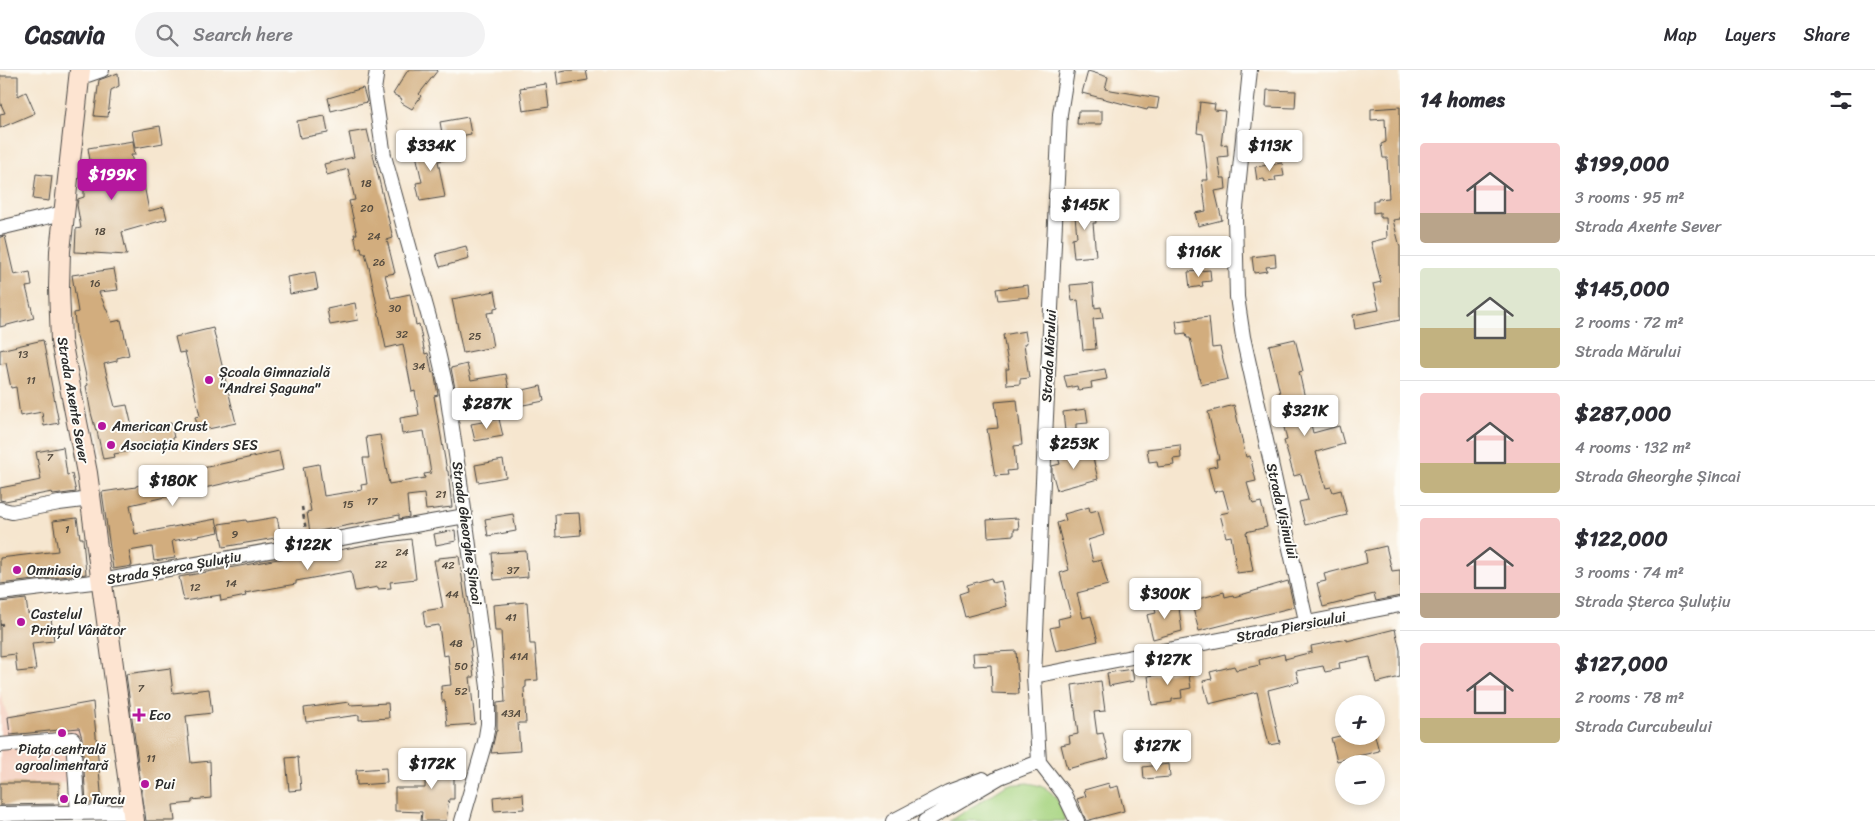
<!DOCTYPE html>
<html lang="en">
<head>
<meta charset="utf-8">
<style>
  body { margin:0; font-family:Sriracha,sans-serif; background:#f2f2f3; color:#2b2b33; height:100vh; display:flex; flex-direction:column; font-size:19px; white-space:nowrap }
  * { box-sizing:border-box; margin:0 }
  p { font-size:16px; color:#7c7c81 }
  .icon { flex:none; width:28px; height:28px; fill:none; stroke:currentColor; stroke-width:2; stroke-linecap:round; stroke-linejoin:round }
  .map { position:relative; flex:1; overflow:hidden }
  .sheet { display:flex; flex-direction:column; background:#fff; width:475px }
  .sheet>* { flex:none }
  .controls { position:absolute; left:1335px; top:625px; display:grid; gap:10px }
  .controls a { display:grid; place-items:center; width:50px; height:50px; border-radius:50%; background:#fff; box-shadow:0 2px 8px #0003; font-size:25px }
  .price { position:absolute; translate:-50% -42px; padding:0 11px; border-radius:5px; background:#fff; color:#222; font-size:16px; line-height:32px; filter:drop-shadow(0 1px 2px #0008) }
  .price::after { content:''; position:absolute; left:50%; top:30px; width:15px; height:11px; margin-left:-8px; background:inherit; clip-path:polygon(0 0,100% 0,50% 100%) }
  .price.on { background:#b5179e; color:#fff }
  ul { padding:0; list-style:none }
  li { display:flex; align-items:center; gap:15px; height:125px; padding:0 20px }
  li+li { border-top:1px solid #e1e1e2 }
  li span { display:grid; place-items:center; flex:none; width:140px; height:100px; border-radius:5px; color:#555 }
  li>.icon { margin-inline-start:auto }
  span .icon { width:60px; height:60px; fill:#fffc; stroke-width:1 }
  li b { font-size:21px }
  h2 { display:flex; justify-content:space-between; align-items:center; height:60px; padding:0 20px; font-size:21px }
  header { display:flex; align-items:center; gap:30px; box-sizing:border-box; height:70px; padding:0 25px; background:#fff; border-bottom:1px solid #e1e1e2 }
  header strong { font-size:24px }
  nav { display:flex; gap:28px; margin-inline-start:auto; font-size:18px }
  .search { width:350px; height:45px; background:#f2f2f3; display:flex; align-items:center; gap:12px; box-sizing:border-box; padding:0 18px; border-radius:28px; color:#7c7c81; font-size:19px }
  main { display:flex; flex:1; min-height:0 }
  .map>svg:first-child { display:block }
  .built { fill:#f5d2c2 }
  .green { fill:#a7d481; stroke:#698056 }
  .building { fill:#d2ad7e }
  .lines { fill:none; stroke-linecap:round; stroke-linejoin:round }
  .minor-casing { stroke:#494744; stroke-width:16 }
  .secondary-casing { stroke:#494744; stroke-width:22 }
  .path { stroke:#494744; stroke-width:2.5; stroke-dasharray:4 4; stroke-linecap:butt }
  .minor { stroke:#fff; stroke-width:14 }
  .secondary { stroke:#fde4d1; stroke-width:20 }
  .poi-dot { fill:#b5179e; stroke:#fdfcf7; stroke-width:2 }
  .labels { text-anchor:middle; dominant-baseline:central; stroke-width:4; stroke-linejoin:round; paint-order:stroke }
  .number-label { font-size:11px; fill:#554c40 }
  .street-label { font-size:14px; fill:#2b2b2b; stroke:#fdfcf7 }
  .poi-label { font-size:14px; fill:#2b2b2b; stroke:#fdfcf7; text-anchor:start }
</style>
</head>
<body>
<header>
<strong>Casavia</strong>
<div class="search"><svg class="icon" aria-label="search" viewBox="0 0 24 24"><circle cx="10" cy="10" r="6"/><path d="M15 15l6 6"/></svg>Search here</div>
<nav><a>Map</a><a>Layers</a><a>Share</a></nav>
</header>
<main>
<div class="map">
<svg width="1400" height="751" viewBox="0 0 1400 751">
  <rect width="100%" height="100%" fill="#fdfcf7"/>
  <filter id="ink" filterUnits="userSpaceOnUse"><feTurbulence type="fractalNoise" baseFrequency=".02" numOctaves="2"/><feDisplacementMap in="SourceGraphic" scale="10" xChannelSelector="R" yChannelSelector="G"/><feConvolveMatrix kernelMatrix="1 2 1 2 8 2 1 2 1" color-interpolation-filters="sRGB"/></filter>
  <filter id="wash" filterUnits="userSpaceOnUse"><feTurbulence type="fractalNoise" baseFrequency=".0096" numOctaves="4" result="noise"/><feDisplacementMap in="SourceGraphic" scale="20" xChannelSelector="R" yChannelSelector="G"/><feGaussianBlur stdDeviation="1.12" result="paint"/><feColorMatrix in="noise" values="0 0 0 0 0 0 0 0 0 0 0 0 0 0 0 0 0 1.4 0 .05"/><feComposite in="paint" operator="in"/></filter>
  <g filter="url(#wash)">
    <rect width="100%" height="100%" fill="#f6e6cf"/>
    <path class="built" d="M0 622 8 647 10 668 79 658 83 711 59 713H0Z"/>
    <path class="green" d="M1027 713C1051 716 1060 728 1065 751H950L1007 715Z"/>
    <g id="blocks">
      <path class="building" d="M408 0H438L419 24 421 26 412 39 400 32 402 29 393 24Z
        M566 0H586L588 10 558 15 556 2Z
        M1088 1 1108 7 1105 19 1159 28 1157 39 1148 38 1147 40 1082 23Z
        M118 3 119 16 111 20 108 47 94 46 99 10Z
        M0 6H18V26L26 22 35 43 0 58V44L5 43 0 32Z
        M546 14 549 37 523 41 520 18Z
        M363 18 367 32 331 41 328 28Z
        M1267 20 1296 21 1295 38 1266 37Z
        M1200 32 1215 34 1214 40 1225 41 1221 75 1227 74 1228 86 1218 87 1221 108H1225L1226 119 1215 121 1222 150 1198 156 1195 143 1206 141 1202 110H1208L1203 64 1197 63Z
        M1400 37V149L1393 150 1400 177V250L1355 259 1353 245 1379 240 1373 214 1381 212 1371 172 1387 168 1386 148H1380V142L1373 143V131H1378V129L1389 128 1387 88H1383L1381 74 1386 72 1385 49 1371 50V39Z
        M1078 41H1102V54H1077Z
        M325 46 328 63 300 68 297 51Z
        M468 47 471 64 443 69 440 52Z
        M160 56 163 73 135 78 132 61Z
        M367 60 393 168 387 170 395 203 385 205 391 228 410 224 416 255 419 254 425 284 428 283 432 303 434 302 438 325 434 326 447 401H448L452 437 426 440 424 424 407 426 409 447 399 449V445L310 463 307 442 311 441 303 397 319 394 324 426 362 420 361 415 367 414 363 388H369L366 367 380 365 389 414 425 408 424 404 431 403 424 361 402 364 400 348 419 345 415 321 412 322 403 274 386 278 369 197 365 183H362L361 177 357 178 354 164H357L349 131 355 130 348 99 327 105 324 94 354 87 349 63Z
        M133 71 135 85H131L139 116 144 115 149 141 164 137 167 149 122 162 127 185 75 182 76 159 81 158 77 135 78 129 84 127V104L92 103 88 78Z
        M444 73 448 89 438 91 445 127 420 131 416 113 422 112 415 80Z
        M1282 93 1284 106 1275 107 1276 111 1265 112 1264 109 1257 110 1255 97Z
        M36 104 52 106 49 131 33 129Z
        M1094 134 1096 153H1093L1096 186 1074 188 1072 168 1077 167 1074 135Z
        M5 166 14 205 30 202 32 216 26 217 34 248 0 257V167Z
        M466 176 469 189 440 197 436 184Z
        M1275 184 1276 196 1266 197 1267 201 1254 203 1252 187Z
        M114 199 118 220 99 222 112 252 121 250 129 285 117 288V291L104 294 115 337 127 335 133 361 171 353 174 368 136 375 137 377 130 378 131 381 114 384 115 387 103 389 97 361H96L91 343 86 316 88 315 76 262 74 243 78 242 72 205Z
        M1210 200 1211 211 1202 212 1203 216 1190 218 1188 202Z
        M315 202 318 219 290 224 287 207Z
        M1093 213 1095 238 1101 237 1103 248 1093 249 1096 279 1083 280 1078 230 1072 231 1070 215Z
        M1028 215 1029 227 998 230 996 219Z
        M495 221 498 237 494 238V242L487 243 493 277 463 283 452 229Z
        M355 233 358 250 330 255 327 239Z
        M1209 247 1212 278 1220 277 1228 309 1201 315 1190 268H1187L1186 263 1178 264 1176 251Z
        M213 258 236 353 199 361 195 347 200 346 185 282 179 283 175 267Z
        M1025 261 1027 273 1024 274 1029 308 1020 309V314L1007 315 1006 299H1009L1003 265Z
        M1295 269 1303 301 1299 302 1313 363 1339 356 1344 374 1316 382 1326 418 1331 417 1333 422 1341 420 1347 445 1305 455 1299 432 1308 430 1301 404 1294 406 1284 371 1287 370 1276 324 1280 323 1269 275Z
        M43 270 59 353 44 356 42 342 20 346 16 317 11 318 6 293 0 294V280Z
        M467 294 471 310 506 304 509 319 457 328 451 298Z
        M1105 299 1107 309 1091 312 1092 318 1078 320 1077 316 1067 318 1064 306Z
        M541 316 544 331 513 337 510 323Z
        M1017 330 1022 375 1014 376 1016 400 1007 401 1008 405 995 406 987 359 998 358 995 332Z
        M1234 335 1246 387 1250 386 1256 411 1247 413 1253 434 1261 432 1267 457 1246 462 1253 501 1237 503 1231 466 1226 467 1220 444 1229 442 1223 420 1214 422 1208 398 1217 396 1216 389H1219L1208 342Z
        M1086 339 1088 353 1076 354V360L1065 361 1063 342Z
        M499 349 503 366 475 371 471 354Z
        M1180 375 1181 388 1173 389 1174 395 1158 397 1157 391 1149 392 1147 379Z
        M63 377 67 405 72 404 76 422 53 425 52 422 5 431 0 430V418L41 410 36 382Z
        M279 381 283 400 130 435 135 464 216 449 219 462 172 471 175 488 154 491 152 477 129 481 132 496 113 499 102 422 136 417V416L177 407 176 404Z
        M1083 381 1084 386 1092 384 1098 409 1057 420 1052 402V396L1060 394 1058 387Z
        M503 390 506 407 478 412 475 395Z
        M1089 437 1090 442 1098 440 1104 465 1088 470 1093 492 1101 490 1108 515 1077 523 1083 548 1091 546 1098 571 1056 581 1050 558 1059 556 1058 549 1071 546 1060 503 1069 500 1057 453 1066 450 1064 444Z
        M579 443 581 465 556 467 555 444Z
        M513 444 516 461 488 466 485 449Z
        M277 447 281 467 223 477 219 454 246 450 247 452Z
        M77 448 80 468H83L86 504 0 514V488L58 481 53 451Z
        M1018 448 1019 459H1014V465L988 467 987 450Z
        M455 460 456 471 436 475 434 464Z
        M411 469 416 509 390 512 391 518 378 519V517L355 521 351 501 296 511V514L245 523 246 526 221 531 220 525 184 531 179 507 317 482 318 484 365 475Z
        M1386 476 1392 501 1400 500V526L1376 531 1374 524 1323 537 1317 513 1326 511 1324 504 1367 493 1365 481Z
        M526 481 528 507 494 510 492 483Z
        M459 486 472 577 470 578 474 607H470L475 654 447 656 445 631H442L441 616 451 615 448 585 443 586 439 555 425 557 423 541 443 538 434 490H438V488Z
        M991 508 993 513 1001 511 1007 536 965 547 959 524 968 521 967 515Z
        M1288 511 1294 537 1199 561 1191 531 1224 522 1225 527 1233 525 1234 527Z
        M26 529 28 544 39 543 40 549 51 548 54 571 32 573 36 600 17 602 15 584 0 586V532Z
        M1178 530 1182 561 1153 569 1147 545 1156 543 1154 536Z
        M527 532 530 574H535L538 610 526 611V617L524 618 526 653H518L520 681 491 683 496 661H497V633L505 632 501 561H495L493 535Z
        M1395 559 1400 580V607L1376 613 1370 587 1339 593 1340 599 1325 602 1323 596 1296 601 1299 612 1268 620 1280 673 1269 675 1257 622 1209 634 1203 611 1212 609 1210 602 1234 596 1236 600 1260 595 1259 590 1284 584 1285 589 1312 582 1311 576 1347 569V571Z
        M1016 581 1019 624 992 623 991 595 974 596 973 583Z
        M170 598 173 623 209 619 212 643 186 646 191 693 210 691 211 728 192 730V733L173 735 175 751H146L126 604Z
        M1132 599 1134 611 1109 616 1107 603Z
        M1188 600 1191 618 1181 620 1182 628 1172 629V632L1152 635 1148 606Z
        M1101 611 1105 641 1094 642 1097 664 1103 663 1109 688 1067 699 1061 675 1070 673 1069 666 1078 664 1072 615Z
        M93 632 102 733H86L82 668 79 658 10 665 8 647Z
        M349 632 350 635 388 633 389 648 359 650V645L306 652 304 638Z
        M1344 665V666H1375L1379 681 1337 691 1331 668Z
        M298 687 301 720 289 721 286 688Z
        M426 688 464 689V706H454V729H449L446 751H421L422 742 395 741V718H425Z
        M1169 694 1170 707 1144 709 1143 697Z
        M386 698 387 713 357 715 356 700Z
        M0 713H59V734L0 735Z
        M1109 713 1110 718 1118 716 1124 741 1086 751 1077 729 1086 726 1084 720Z
        M523 724 524 739 494 741 493 727Z"/>
    </g>
  </g>
  <g filter="url(#ink)">
    <use href="#blocks" fill-opacity="0" stroke="#494744" stroke-width="1"/>
    <g class="lines">
      <g class="minor-casing">
        <path id="minor" d="M377 0 374 20 384 86 435 269 446 317 465 446 488 617V654L485 672 462 751
          M1250 0 1235 148 1237 227 1243 267 1307 555
          M79 8 102 0
          M0 158 63 143
          M0 439 12 442 59 433 91 429
          M0 523 101 511 465 446
          M1034 606 1400 535
          M0 675 73 669 78 743
          M1039 692 1034 606 1060 44 1067 0
          M1039 692 1064 724 1077 751
          M0 744 133 742
          M893 751 948 722 983 709
          M925 751 1000 707 1039 692"/>
      </g>
      <g class="secondary-casing">
        <path id="secondary" d="M80 0 60 181 59 218 61 271 87 403 134 751"/>
      </g>
      <path class="path" d="M302 437 306 460
        M0 555 3 554"/>
      <use href="#minor" class="minor"/>
      <use href="#secondary" class="secondary"/>
    </g>
  </g>
  <g class="poi-dot">
    <circle cx="209" cy="310" r="5"/>
    <circle cx="102" cy="356" r="5"/>
    <circle cx="111" cy="375" r="5"/>
    <circle cx="17" cy="500" r="5"/>
    <circle cx="21" cy="552" r="5"/>
    <path d="M136.5 637.5h5v5h5v5h-5v5h-5v-5h-5v-5h5z"/>
    <circle cx="62" cy="663" r="5"/>
    <circle cx="145" cy="714" r="5"/>
    <circle cx="64" cy="729" r="5"/>
  </g>
  <g class="labels">
    <g class="number-label">
      <text x="366" y="113">18</text>
      <text x="367" y="138">20</text>
      <text x="100" y="161">18</text>
      <text x="374" y="166">24</text>
      <text x="379" y="192">26</text>
      <text x="95" y="213">16</text>
      <text x="395" y="238">30</text>
      <text x="402" y="264">32</text>
      <text x="475" y="266">25</text>
      <text x="23" y="284">13</text>
      <text x="419" y="296">34</text>
      <text x="31" y="310">11</text>
      <text x="50" y="387">7</text>
      <text x="441" y="424">21</text>
      <text x="372" y="431">17</text>
      <text x="348" y="434">15</text>
      <text x="67" y="459">1</text>
      <text x="235" y="464">9</text>
      <text x="402" y="482">24</text>
      <text x="381" y="494">22</text>
      <text x="448" y="495">42</text>
      <text x="513" y="500">37</text>
      <text x="231" y="513">14</text>
      <text x="195" y="517">12</text>
      <text x="452" y="524">44</text>
      <text x="511" y="547">41</text>
      <text x="456" y="573">48</text>
      <text x="519" y="586">41A</text>
      <text x="461" y="596">50</text>
      <text x="141" y="618">7</text>
      <text x="461" y="621">52</text>
      <text x="511" y="643">43A</text>
      <text x="151" y="688">11</text>
    </g>
    <g class="street-label">
      <text transform="translate(1049 286) rotate(-87)">Strada Mărului</text>
      <text transform="translate(73 330) rotate(80)">Strada Axente Sever</text>
      <text transform="translate(1282 441) rotate(77)">Strada Vișinului</text>
      <text transform="translate(467 463) rotate(82)">Strada Gheorghe Șincai</text>
      <text transform="translate(174 498) rotate(-10)">Strada Șterca Șuluțiu</text>
      <text transform="translate(1291 557) rotate(-11)">Strada Piersicului</text>
    </g>
    <g class="poi-label">
      <text x="219" y="302">Școala Gimnazială<tspan x="219" dy="16">"Andrei Șaguna"</tspan></text>
      <text x="112" y="356">American Crust</text>
      <text x="121" y="375">Asociația Kinders SES</text>
      <text x="27" y="500">Omniasig</text>
      <text x="31" y="544">Castelul<tspan x="31" dy="16">Prințul Vânător</tspan></text>
      <text x="149" y="645">Eco</text>
      <text x="62" y="679" text-anchor="middle">Piața centrală<tspan x="62" dy="16">agroalimentară</tspan></text>
      <text x="155" y="714">Pui</text>
      <text x="74" y="729">La Turcu</text>
    </g>
  </g>
</svg>
<div class="controls">
<a>+</a>
<a>−</a>
</div>
<b class="price" style="left:431px;top:102px">$334K</b>
<b class="price" style="left:1270px;top:102px">$113K</b>
<b class="price on" style="left:112px;top:131px">$199K</b>
<b class="price" style="left:1085px;top:161px">$145K</b>
<b class="price" style="left:1199px;top:208px">$116K</b>
<b class="price" style="left:487px;top:360px">$287K</b>
<b class="price" style="left:1305px;top:367px">$321K</b>
<b class="price" style="left:1074px;top:400px">$253K</b>
<b class="price" style="left:173px;top:437px">$180K</b>
<b class="price" style="left:308px;top:501px">$122K</b>
<b class="price" style="left:1165px;top:550px">$300K</b>
<b class="price" style="left:1168px;top:616px">$127K</b>
<b class="price" style="left:1157px;top:702px">$127K</b>
<b class="price" style="left:432px;top:720px">$172K</b>
</div>
<section class="sheet">
<h2>14 homes<svg class="icon" aria-label="filters" viewBox="0 0 24 24"><path d="M4 7h16M4 17h16"/><circle cx="9" cy="7" r="2"/><circle cx="15" cy="17" r="2"/></svg></h2>
<ul>
<li><span style="background:linear-gradient(#f6c9c9 70%,#b9a48a 0)"><svg class="icon" aria-label="home" viewBox="0 0 24 24"><path d="M3 11l9-7 9 7M6 9v11h12V9"/></svg></span><div><b>$199,000</b><p>3 rooms · 95 m²</p><p>Strada Axente Sever</p></div></li>
<li><span style="background:linear-gradient(#dfe7d0 60%,#c2b280 0)"><svg class="icon" aria-label="home" viewBox="0 0 24 24"><path d="M3 11l9-7 9 7M6 9v11h12V9"/></svg></span><div><b>$145,000</b><p>2 rooms · 72 m²</p><p>Strada Mărului</p></div></li>
<li><span style="background:linear-gradient(#f6c9c9 70%,#c2b280 0)"><svg class="icon" aria-label="home" viewBox="0 0 24 24"><path d="M3 11l9-7 9 7M6 9v11h12V9"/></svg></span><div><b>$287,000</b><p>4 rooms · 132 m²</p><p>Strada Gheorghe Șincai</p></div></li>
<li><span style="background:linear-gradient(#f6c9c9 75%,#b9a48a 0)"><svg class="icon" aria-label="home" viewBox="0 0 24 24"><path d="M3 11l9-7 9 7M6 9v11h12V9"/></svg></span><div><b>$122,000</b><p>3 rooms · 74 m²</p><p>Strada Șterca Șuluțiu</p></div></li>
<li><span style="background:linear-gradient(#f6c9c9 75%,#c2b280 0)"><svg class="icon" aria-label="home" viewBox="0 0 24 24"><path d="M3 11l9-7 9 7M6 9v11h12V9"/></svg></span><div><b>$127,000</b><p>2 rooms · 78 m²</p><p>Strada Curcubeului</p></div></li>
</ul>
</section>
</main>
</body>
</html>
